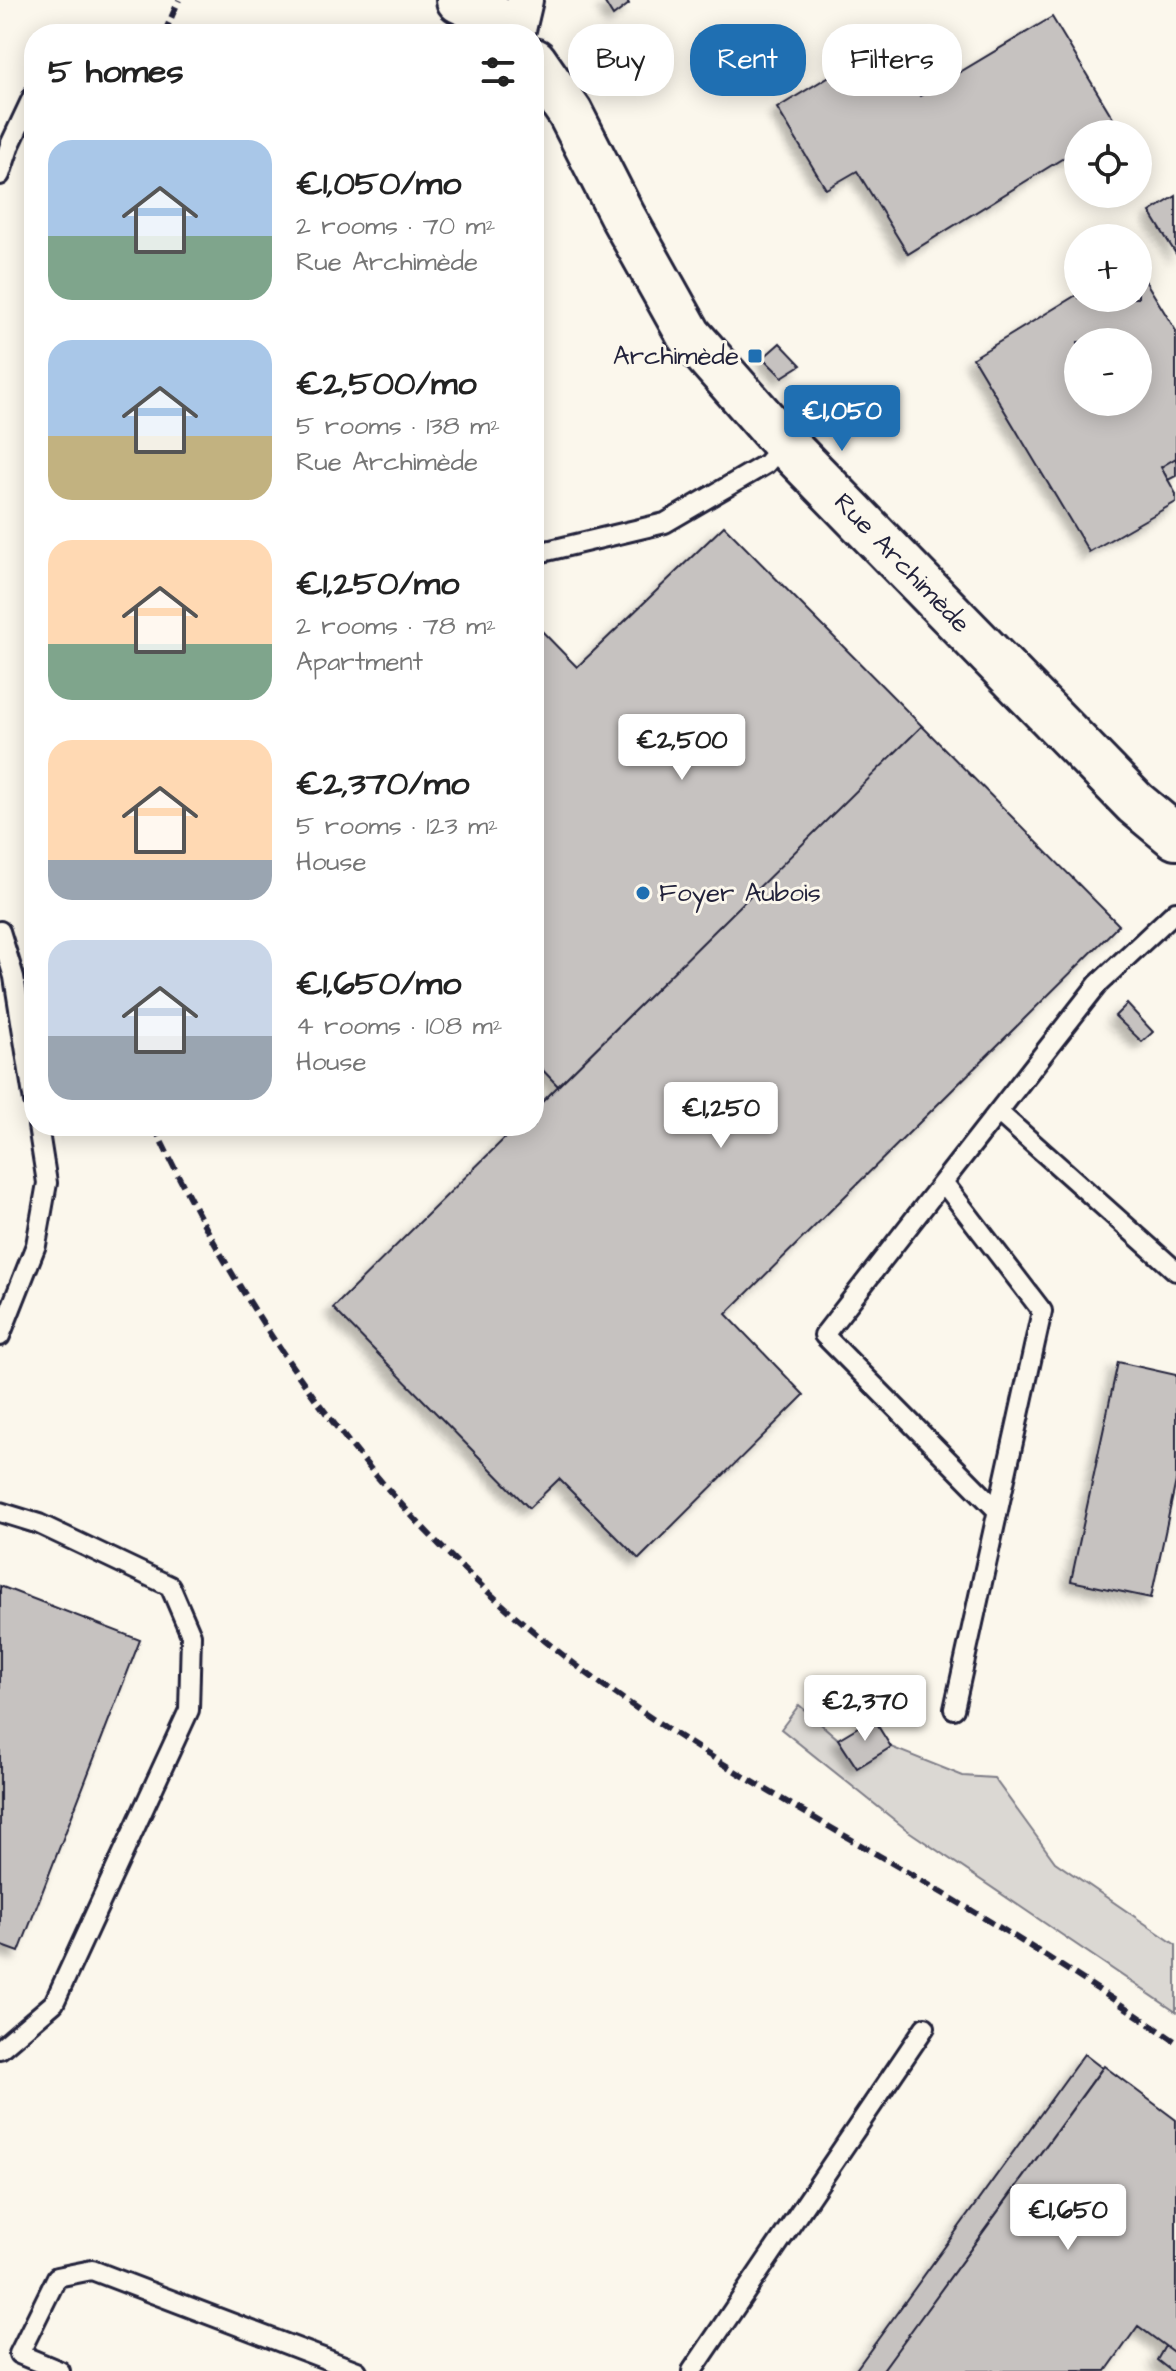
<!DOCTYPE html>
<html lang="en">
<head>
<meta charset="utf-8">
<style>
  body { margin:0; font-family:"Architects Daughter",sans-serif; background:#f6f6f6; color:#222; height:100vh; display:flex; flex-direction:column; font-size:30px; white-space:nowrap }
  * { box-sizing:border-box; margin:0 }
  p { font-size:26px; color:#767676 }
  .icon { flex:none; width:44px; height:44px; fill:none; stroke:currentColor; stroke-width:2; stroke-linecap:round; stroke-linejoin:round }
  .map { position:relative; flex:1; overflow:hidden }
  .drawer { position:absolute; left:24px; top:24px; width:520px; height:1112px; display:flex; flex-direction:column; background:#fff; border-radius:32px; box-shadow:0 4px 20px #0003 }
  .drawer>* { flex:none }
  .banner { position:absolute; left:568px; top:24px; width:488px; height:72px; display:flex; gap:16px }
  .tools { position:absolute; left:1064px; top:120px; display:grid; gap:16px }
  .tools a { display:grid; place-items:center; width:88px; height:88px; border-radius:50%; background:#fff; box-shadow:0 4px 20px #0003; font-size:40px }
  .price { position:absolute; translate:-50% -68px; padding:0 18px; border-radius:8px; background:#fff; color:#222; font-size:26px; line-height:52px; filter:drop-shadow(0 2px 4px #0008) }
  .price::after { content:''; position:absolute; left:50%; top:48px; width:24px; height:18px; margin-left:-12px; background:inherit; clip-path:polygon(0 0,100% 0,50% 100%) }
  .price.active { background:#1f6fb2; color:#fff }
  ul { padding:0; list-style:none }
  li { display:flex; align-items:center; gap:24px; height:200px; padding:0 24px }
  li span { display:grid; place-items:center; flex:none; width:224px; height:160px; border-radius:24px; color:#555 }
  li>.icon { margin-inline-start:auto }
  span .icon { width:96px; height:96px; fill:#fffc; stroke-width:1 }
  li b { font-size:34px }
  h2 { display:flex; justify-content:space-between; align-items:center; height:96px; padding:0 24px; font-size:34px }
  .chip { padding:0 28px; border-radius:32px; background:#fff; box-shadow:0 4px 20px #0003; font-size:28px; line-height:72px }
  .chip.active { background:#1f6fb2; color:#fff }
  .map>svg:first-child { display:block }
  .green { fill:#dbd8d3; stroke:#7e7d87; stroke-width:2 }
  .building { fill:#c6c2c0; stroke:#22223b; stroke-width:2; fill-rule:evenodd; filter:url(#shadow) }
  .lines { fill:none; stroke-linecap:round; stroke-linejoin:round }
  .service-casing { stroke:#22223b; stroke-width:24 }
  .minor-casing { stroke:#22223b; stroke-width:40 }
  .tertiary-casing { stroke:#22223b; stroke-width:50 }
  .service { stroke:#fbf7ec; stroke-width:18 }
  .minor { stroke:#fbf7ec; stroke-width:34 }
  .tertiary { stroke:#fbf7ec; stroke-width:44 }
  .rail { stroke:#22223b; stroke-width:6; stroke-dasharray:12 6; stroke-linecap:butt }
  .poi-dot { fill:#1f6fb2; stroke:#fbf7ec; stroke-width:3 }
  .labels { text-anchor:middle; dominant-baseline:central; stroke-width:6; stroke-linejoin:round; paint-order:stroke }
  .poi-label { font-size:26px; fill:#22223b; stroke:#fbf7ec; text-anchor:end }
  .street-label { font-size:26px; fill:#22223b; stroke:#fbf7ec }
</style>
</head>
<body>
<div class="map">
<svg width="1176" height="2371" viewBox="0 0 1176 2371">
  <defs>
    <filter id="shadow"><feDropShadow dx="-7" dy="7" stdDeviation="4" flood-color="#0004"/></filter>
  </defs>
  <rect width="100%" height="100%" fill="#fbf7ec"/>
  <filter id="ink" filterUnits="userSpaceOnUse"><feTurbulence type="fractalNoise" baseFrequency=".0125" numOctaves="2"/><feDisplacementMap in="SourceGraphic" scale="16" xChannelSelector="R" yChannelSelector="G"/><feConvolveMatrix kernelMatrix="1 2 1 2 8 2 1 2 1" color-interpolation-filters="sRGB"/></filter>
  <g filter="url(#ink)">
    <path class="green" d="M799 1705 838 1739 857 1768 891 1747 963 1776 994 1778 1055 1862 1176 1945V2012L907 1830 781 1729Z"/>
    <path class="building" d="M610 0H627L629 4 613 16 605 3Z
      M1052 17 1117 125 1103 134H1078V149L908 254 857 171 826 189 777 108 887 41 920 96Z
      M1176 196V254L1150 212Z
      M1138 269 1176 331V458L1161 467 1176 494V502L1089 552 973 358 1078 294V298H1138ZM1078 342H1138V402H1078Z
      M780 343 801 365 782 377 763 358Z
      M1176 458V476L1168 480 1161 467Z
      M724 526 922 726 558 1086 534 1061V623L577 667Z
      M922 726 1119 925 726 1314 804 1395 639 1559 559 1479 529 1508 333 1308 517 1126H534V1110Z
      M1127 1004 1153 1032 1142 1042 1115 1016Z
      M1118 1362 1176 1375V1481L1151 1598 1071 1581Z
      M0 1586 140 1640 19 1952 0 1945Z
      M873 1718 891 1747 857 1768 838 1739Z
      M1084 2054 1102 2068 882 2371H855Z
      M1104 2066 1176 2120V2354L1138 2326 1106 2371H882Z
      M1165 2346 1176 2354V2371H1171L1157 2360Z"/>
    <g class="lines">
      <g class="service-casing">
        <path id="service" d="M0 175 10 145 34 94
          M534 554 665 523 766 464 784 443
          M0 931 14 977 34 1102
          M998 1112 1176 1271
          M943 1182 824 1335 997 1510
          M0 1336 36 1245 47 1183 38 1126
          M0 1512 39 1524 170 1586 191 1635 189 1710 54 2003 0 2049
          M954 1709 1042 1311 943 1182 1098 984 1176 911
          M60 2371 19 2354 57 2277 92 2270 357 2371
          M692 2371 925 2027"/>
      </g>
      <g class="minor-casing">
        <path id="minor" d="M517 34 525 0"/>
      </g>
      <g class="tertiary-casing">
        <path id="tertiary" d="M459 0 491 15 509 34
          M534 61 570 113 623 217 689 335 784 443 1135 803 1176 837"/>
      </g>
      <use href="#service" class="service"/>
      <use href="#minor" class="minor"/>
      <use href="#tertiary" class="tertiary"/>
      <path class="rail" d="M164 34 179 0
        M154 1126C257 1345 404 1543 603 1685 690 1747 785 1801 878 1855 979 1914 1080 1975 1176 2042"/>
    </g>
  </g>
  <g class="poi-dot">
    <rect x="747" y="348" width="16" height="16" rx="4"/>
    <circle cx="643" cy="893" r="8"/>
  </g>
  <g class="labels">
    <g class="poi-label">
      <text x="739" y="356">Archimède</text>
      <text x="659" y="893" text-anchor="start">Foyer Aubois</text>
    </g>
    <g class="street-label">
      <text transform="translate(902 563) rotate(46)">Rue Archimède</text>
    </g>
  </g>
</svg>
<div class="tools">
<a><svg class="icon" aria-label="locate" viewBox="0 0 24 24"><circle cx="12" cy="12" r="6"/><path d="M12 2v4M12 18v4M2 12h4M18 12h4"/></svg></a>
<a>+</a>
<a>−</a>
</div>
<b class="price active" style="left:842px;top:453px">€1,050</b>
<b class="price" style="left:682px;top:782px">€2,500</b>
<b class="price" style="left:721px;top:1150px">€1,250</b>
<b class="price" style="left:865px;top:1743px">€2,370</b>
<b class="price" style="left:1068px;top:2252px">€1,650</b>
<div class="banner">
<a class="chip">Buy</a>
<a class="chip active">Rent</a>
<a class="chip">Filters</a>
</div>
<section class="drawer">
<h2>5 homes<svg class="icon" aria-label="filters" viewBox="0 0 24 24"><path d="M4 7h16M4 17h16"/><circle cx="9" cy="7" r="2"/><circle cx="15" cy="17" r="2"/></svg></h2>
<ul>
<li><span style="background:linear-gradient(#a9c7e8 60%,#7fa58c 0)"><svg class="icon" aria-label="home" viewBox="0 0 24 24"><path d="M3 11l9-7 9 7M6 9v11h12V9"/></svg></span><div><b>€1,050/mo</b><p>2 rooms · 70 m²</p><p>Rue Archimède</p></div></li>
<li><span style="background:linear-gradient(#a9c7e8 60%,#c2b280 0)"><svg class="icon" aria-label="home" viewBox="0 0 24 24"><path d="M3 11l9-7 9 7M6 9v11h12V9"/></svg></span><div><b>€2,500/mo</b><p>5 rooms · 138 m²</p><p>Rue Archimède</p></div></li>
<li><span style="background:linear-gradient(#ffd9b3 65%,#7fa58c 0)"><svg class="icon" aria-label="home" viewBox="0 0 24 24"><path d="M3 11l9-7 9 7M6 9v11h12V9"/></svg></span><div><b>€1,250/mo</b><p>2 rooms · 78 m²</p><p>Apartment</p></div></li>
<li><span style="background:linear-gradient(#ffd9b3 75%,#9aa5b1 0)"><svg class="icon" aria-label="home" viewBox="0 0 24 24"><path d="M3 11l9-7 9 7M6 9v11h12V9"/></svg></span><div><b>€2,370/mo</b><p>5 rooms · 123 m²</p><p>House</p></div></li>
<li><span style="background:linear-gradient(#c9d6e8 60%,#9aa5b1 0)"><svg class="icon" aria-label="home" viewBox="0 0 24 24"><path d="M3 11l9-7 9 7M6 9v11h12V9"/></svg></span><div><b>€1,650/mo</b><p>4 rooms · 108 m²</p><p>House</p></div></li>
</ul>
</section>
</div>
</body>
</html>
